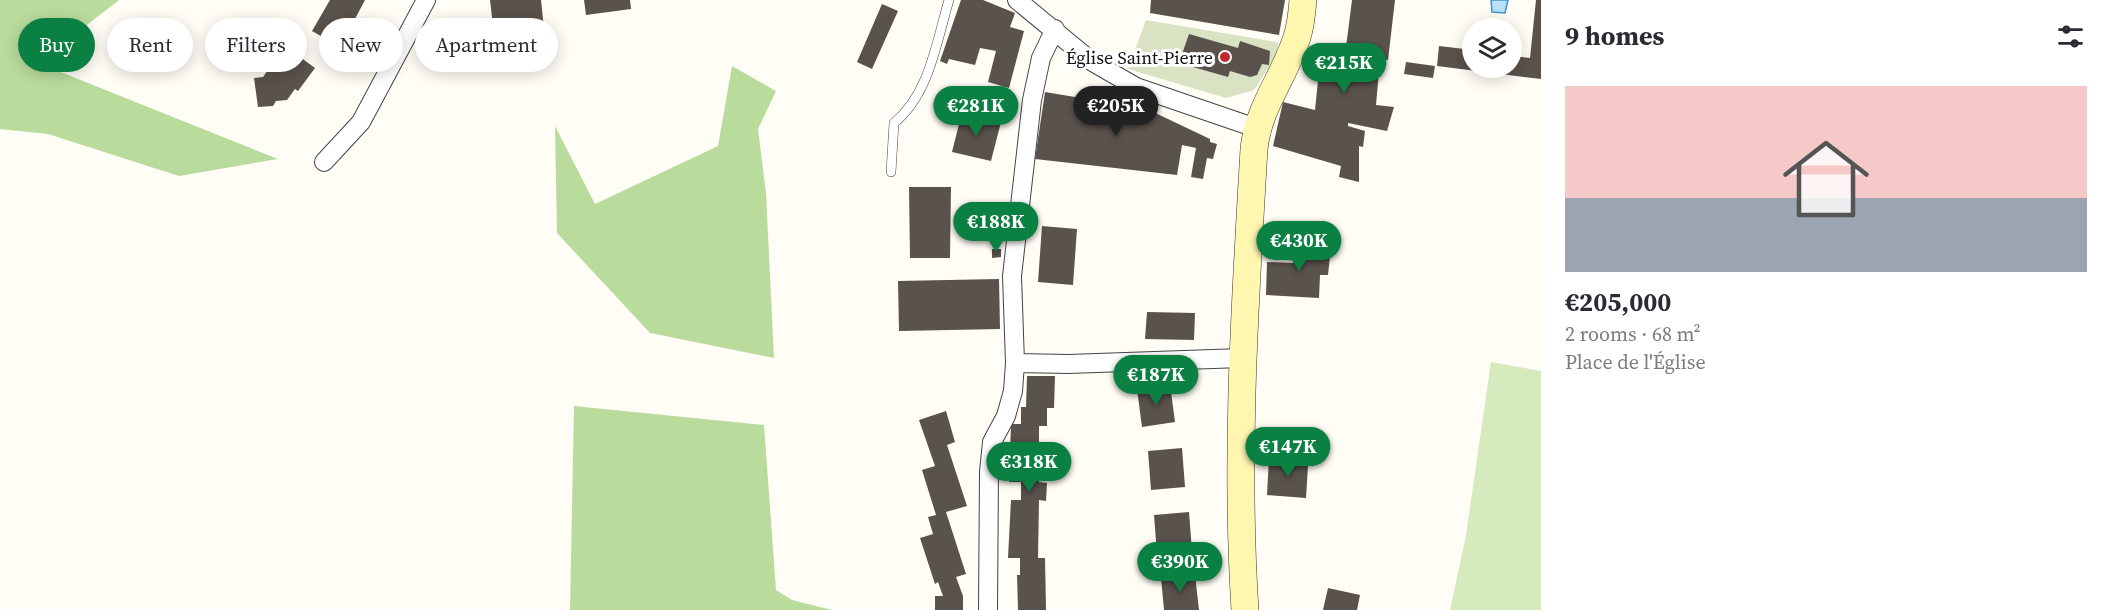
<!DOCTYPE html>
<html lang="en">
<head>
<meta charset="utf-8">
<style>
  body { margin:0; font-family:"Source Serif 4",serif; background:#f2f2f3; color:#2b2b33; height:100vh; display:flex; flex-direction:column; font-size:22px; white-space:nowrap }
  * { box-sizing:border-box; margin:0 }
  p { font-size:20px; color:#7c7c81 }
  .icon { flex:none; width:33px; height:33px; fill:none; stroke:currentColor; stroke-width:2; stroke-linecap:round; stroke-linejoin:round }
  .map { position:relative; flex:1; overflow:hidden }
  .sheet { display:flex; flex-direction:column; background:#fff; width:570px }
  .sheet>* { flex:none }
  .top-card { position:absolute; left:18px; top:18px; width:570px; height:54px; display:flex; gap:12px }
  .tools { position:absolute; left:1462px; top:18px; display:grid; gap:12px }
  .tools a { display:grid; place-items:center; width:60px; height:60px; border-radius:50%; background:#fff; box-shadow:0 3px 15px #0003; font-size:30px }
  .price { position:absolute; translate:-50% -51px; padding:0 14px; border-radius:21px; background:#0b8043; color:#fff; font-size:20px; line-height:39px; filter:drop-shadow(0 2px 3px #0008) }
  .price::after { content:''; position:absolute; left:50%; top:36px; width:18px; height:14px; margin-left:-9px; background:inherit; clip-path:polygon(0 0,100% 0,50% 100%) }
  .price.selected { background:#222; color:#fff }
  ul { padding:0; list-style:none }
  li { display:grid; align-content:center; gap:12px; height:318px; padding:0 24px }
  li span { display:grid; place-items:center; height:186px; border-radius:0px; color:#555 }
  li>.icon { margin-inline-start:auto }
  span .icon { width:108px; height:108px; fill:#fffc; stroke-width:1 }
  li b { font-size:26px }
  h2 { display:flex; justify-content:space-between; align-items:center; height:72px; padding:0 24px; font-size:26px }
  .chip { padding:0 21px; border-radius:27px; background:#fff; box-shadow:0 3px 15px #0003; font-size:21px; line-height:54px }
  .chip.selected { background:#0b8043; color:#fff }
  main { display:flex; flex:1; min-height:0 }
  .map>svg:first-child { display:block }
  .green { fill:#d5ebbd }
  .forest { fill:#b9dc9c }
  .cemetery { fill:#d9e3c4 }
  .water { fill:#b9e0f7; stroke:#3f96cf; stroke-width:1.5 }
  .building { fill:#5a524d }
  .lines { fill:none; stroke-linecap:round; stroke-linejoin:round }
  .lane-casing { stroke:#444; stroke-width:10 }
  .street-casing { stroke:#444; stroke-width:20 }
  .secondary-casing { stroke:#333; stroke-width:28 }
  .lane { stroke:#fff; stroke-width:9 }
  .street { stroke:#fff; stroke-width:18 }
  .secondary { stroke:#fff6b0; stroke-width:27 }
  .poi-dot { fill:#c4262e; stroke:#fff; stroke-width:2 }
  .labels { text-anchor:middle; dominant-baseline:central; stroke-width:6; stroke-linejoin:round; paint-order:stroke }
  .poi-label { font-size:18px; fill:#111; stroke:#fff; text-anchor:end }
</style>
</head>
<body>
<main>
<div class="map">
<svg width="1541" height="610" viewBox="0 0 1541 610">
  <rect width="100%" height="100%" fill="#fffdf5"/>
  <path class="green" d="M1491 362 1541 371V610H1450L1466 535Z"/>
  <path class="forest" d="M0 0H119L38 63 278 159 179 176 48 134 0 129Z
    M732 66 776 91 758 129 766 193 774 358 650 333 557 233 555 126 595 204 718 146Z
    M574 406 764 425 776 590 792 600 832 610H570Z"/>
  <path class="cemetery" d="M1146 20 1276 42 1279 43 1274 59 1254 90 1226 98 1128 69Z"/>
  <path class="water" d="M1491 0H1508L1505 13 1492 12Z"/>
  <path class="building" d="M330 0H365L347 34 356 39 349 52 312 31Z
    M490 0H541L545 38 495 44Z
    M584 0H630L631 9 586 15Z
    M961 0H983L1015 13 1010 27 1024 31 1009 88 988 82 996 51 980 48 975 65 949 59 947 64 940 61Z
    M1151 0H1285L1279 35 1150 13Z
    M1352 0H1395L1388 60 1380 59 1376 105 1394 107 1387 131 1348 123V126L1365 131 1363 147 1359 146V182L1339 177 1341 166 1273 146 1283 102 1315 110 1321 52 1345 55Z
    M1536 0H1541V79L1437 66 1439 46 1473 50V68H1512V56L1530 58Z
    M882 4 898 11 872 69 857 62Z
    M1189 34 1238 48 1240 41 1270 51 1269 65 1262 64 1257 75 1250 77 1230 71 1228 77 1179 63Z
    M285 46 315 68 298 91 295 89 287 100 276 101 273 106 258 107 254 78 263 77Z
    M1406 62 1435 66 1433 78 1404 74Z
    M978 90 995 92 993 105 976 102Z
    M1045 92 1147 109 1210 139V142L1217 144 1214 155 1213 159 1207 158 1203 179 1191 177 1196 148 1182 145 1177 175 1035 159Z
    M962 112 1001 122 991 161 952 152Z
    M909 187H951L950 258H910Z
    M1042 226 1077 229 1073 285 1038 282Z
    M1294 242 1331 247 1328 275H1320L1319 298 1266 295 1267 262 1293 263Z
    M992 249H1001V257L992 258Z
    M999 279 1000 329 899 331 898 281Z
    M1147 312 1195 313 1194 340 1145 339Z
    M1027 376H1055L1054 408H1047V426H1039V482L1047 483 1046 501 1039 500 1038 558H1045L1046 610H1018L1017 575H1020V558H1008L1011 500H1021V482H1009L1011 424H1021V407H1026Z
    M1170 384 1175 422 1142 427 1137 389Z
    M946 411 955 442 947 445 967 506 946 512 966 574 956 577 963 596V610H935V596H943L938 582 935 584 920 538 933 534 928 517 936 515 922 470 935 466 919 420Z
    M1182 448 1185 487 1151 490 1148 451Z
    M1269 458 1313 461V466H1308L1306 498 1267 495Z
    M1189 512 1192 551 1157 554 1154 515Z
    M1195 575 1199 610H1164L1161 578Z
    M1328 588 1360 595 1357 610H1323Z"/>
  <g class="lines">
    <g class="lane-casing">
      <path id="lane" d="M891 172 894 123C930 93 936 43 949 0"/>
    </g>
    <g class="street-casing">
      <path id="street" d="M1017 0 1091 61 1136 87 1256 128
        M324 162 361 122 426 0
        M1015 363 1068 364 1242 358
        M988 610 989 472 992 442 1006 416 1013 391 1015 363 1012 276 1032 100 1041 58 1055 29"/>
    </g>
    <g class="secondary-casing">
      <path id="secondary" d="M1245 610C1235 456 1245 302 1254 149 1258 107 1285 76 1297 37 1301 25 1302 12 1303 0"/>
    </g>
    <use href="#lane" class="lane"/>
    <use href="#street" class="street"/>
    <use href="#secondary" class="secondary"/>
  </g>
  <circle class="poi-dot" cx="1225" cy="57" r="6"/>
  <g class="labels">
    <g class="poi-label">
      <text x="1213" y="57">Église Saint-Pierre</text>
    </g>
  </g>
</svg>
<div class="tools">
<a><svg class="icon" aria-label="layers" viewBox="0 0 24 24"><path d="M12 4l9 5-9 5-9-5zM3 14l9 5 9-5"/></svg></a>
</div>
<b class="price" style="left:1344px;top:94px">€215K</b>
<b class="price" style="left:976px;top:137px">€281K</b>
<b class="price selected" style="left:1116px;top:137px">€205K</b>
<b class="price" style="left:996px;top:253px">€188K</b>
<b class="price" style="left:1299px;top:272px">€430K</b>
<b class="price" style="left:1156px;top:406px">€187K</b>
<b class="price" style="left:1288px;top:478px">€147K</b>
<b class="price" style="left:1029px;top:493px">€318K</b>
<b class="price" style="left:1180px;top:593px">€390K</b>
<div class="top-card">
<a class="chip selected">Buy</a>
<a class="chip">Rent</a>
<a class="chip">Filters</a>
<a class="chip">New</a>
<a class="chip">Apartment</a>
</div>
</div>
<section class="sheet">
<h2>9 homes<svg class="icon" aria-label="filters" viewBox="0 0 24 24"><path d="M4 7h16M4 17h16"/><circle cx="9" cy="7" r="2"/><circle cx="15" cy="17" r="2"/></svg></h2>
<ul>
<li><span style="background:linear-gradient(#f6c9c9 60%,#9aa5b1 0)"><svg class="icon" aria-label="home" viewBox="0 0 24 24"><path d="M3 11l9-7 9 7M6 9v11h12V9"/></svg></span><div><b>€205,000</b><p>2 rooms · 68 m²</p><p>Place de l'Église</p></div></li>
</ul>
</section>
</main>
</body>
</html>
